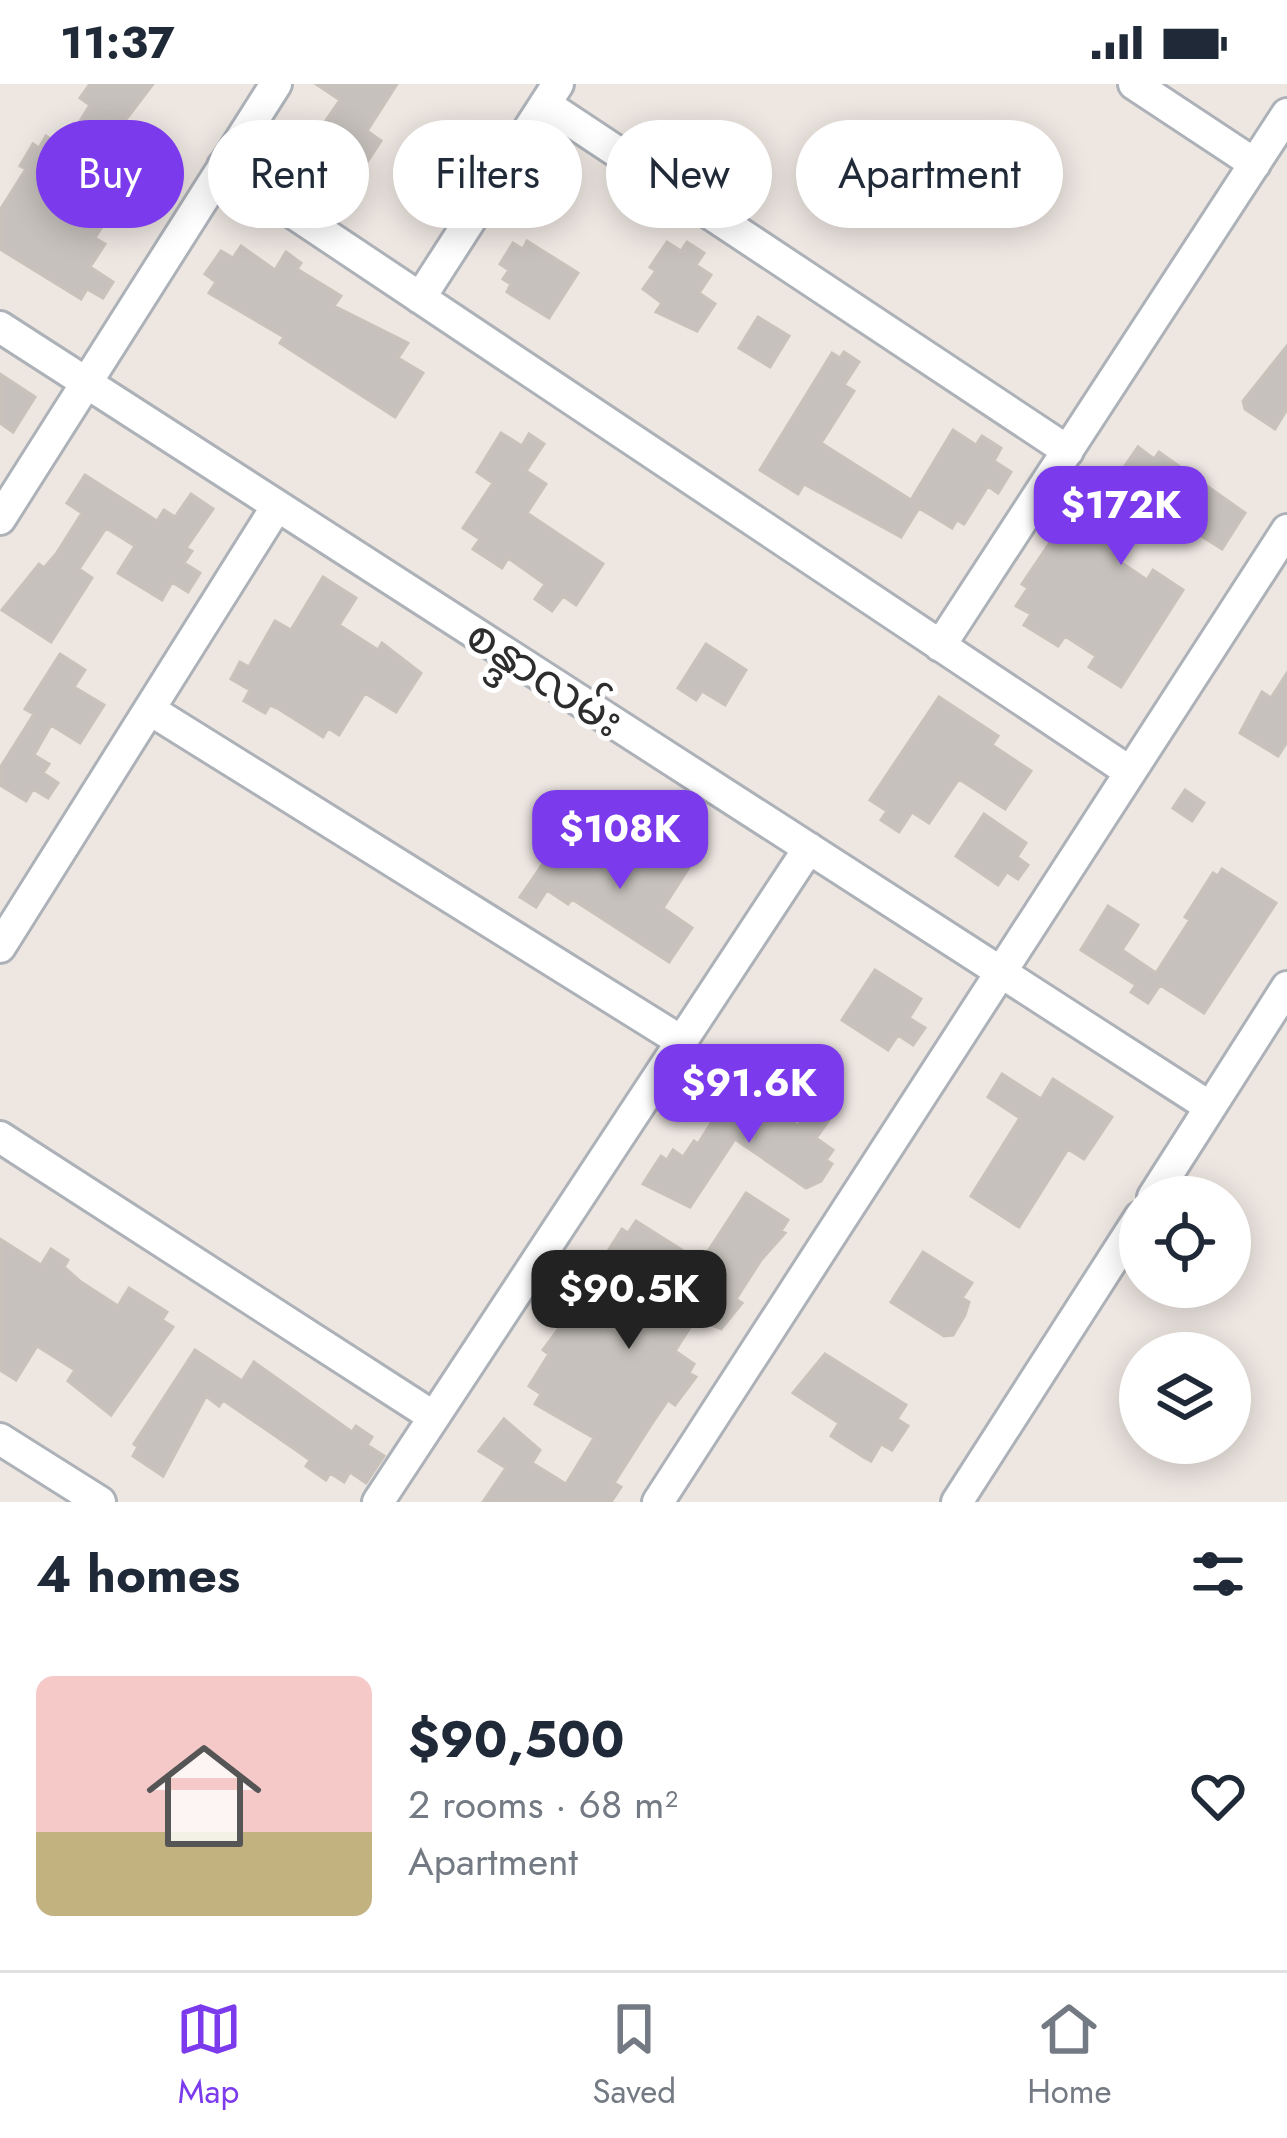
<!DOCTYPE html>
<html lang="en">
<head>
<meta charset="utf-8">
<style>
  body { margin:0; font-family:Jost,"Noto Sans Myanmar",sans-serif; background:#f6f6f7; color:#1f2937; height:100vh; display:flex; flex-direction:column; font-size:45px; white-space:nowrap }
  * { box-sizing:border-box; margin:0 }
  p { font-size:39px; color:#747a83 }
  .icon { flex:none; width:66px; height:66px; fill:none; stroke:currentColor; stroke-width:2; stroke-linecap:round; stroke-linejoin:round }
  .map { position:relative; height:1418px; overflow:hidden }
  .drawer { display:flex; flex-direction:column; background:#fff; flex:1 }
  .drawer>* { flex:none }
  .hud { position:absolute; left:36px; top:36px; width:1215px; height:108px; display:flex; gap:24px }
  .controls { position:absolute; left:1119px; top:1092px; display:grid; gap:24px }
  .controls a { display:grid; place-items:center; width:132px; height:132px; border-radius:50%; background:#fff; box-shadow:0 6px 30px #0003; font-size:60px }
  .price { position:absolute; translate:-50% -102px; padding:0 27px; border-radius:24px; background:#7c3aed; color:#fff; font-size:39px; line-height:78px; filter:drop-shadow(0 3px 6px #0008) }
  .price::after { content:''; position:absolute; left:50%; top:72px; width:36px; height:27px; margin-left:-18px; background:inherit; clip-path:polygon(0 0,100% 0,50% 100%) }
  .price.current { background:#222; color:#fff }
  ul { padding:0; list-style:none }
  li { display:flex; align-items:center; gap:36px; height:300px; padding:0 36px }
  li+li { border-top:3px solid #e0e1e3 }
  li span { display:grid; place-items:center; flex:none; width:336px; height:240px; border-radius:18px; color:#555 }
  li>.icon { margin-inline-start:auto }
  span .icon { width:144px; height:144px; fill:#fffc; stroke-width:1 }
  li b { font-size:51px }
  h2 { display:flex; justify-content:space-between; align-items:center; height:144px; padding:0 36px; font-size:51px }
  .tag { padding:0 42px; border-radius:54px; background:#fff; box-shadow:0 6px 30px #0003; font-size:42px; line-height:108px }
  .tag.current { background:#7c3aed; color:#fff }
  .status { display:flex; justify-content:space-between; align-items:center; height:84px; padding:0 60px; background:#fff; direction:ltr }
  .status svg { height:33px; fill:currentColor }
  .tabs { display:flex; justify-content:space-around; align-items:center; height:168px; border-top:3px solid #e0e1e3; background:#fff; font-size:33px; color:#747a83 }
  .tabs a { display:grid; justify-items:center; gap:6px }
  .tabs .current { color:#7c3aed }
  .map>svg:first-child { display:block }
  .building { fill:#c6c1bc; stroke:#c9c2bb; stroke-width:3; fill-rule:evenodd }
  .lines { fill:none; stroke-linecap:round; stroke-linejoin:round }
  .minor-casing { stroke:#adb1b8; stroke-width:36 }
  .minor { stroke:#fff; stroke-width:30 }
  .labels { text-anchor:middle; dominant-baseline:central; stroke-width:10; stroke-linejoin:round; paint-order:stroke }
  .street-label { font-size:45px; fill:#2d2d2d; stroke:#fff }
</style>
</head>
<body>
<div class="status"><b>11:37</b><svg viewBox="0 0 49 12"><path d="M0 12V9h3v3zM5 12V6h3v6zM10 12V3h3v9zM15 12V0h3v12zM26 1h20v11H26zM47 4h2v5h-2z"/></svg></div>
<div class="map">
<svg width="1287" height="1418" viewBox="0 0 1287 1418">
  <rect width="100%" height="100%" fill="#ede6e1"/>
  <path class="building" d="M90 0H153L124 38 120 36 110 49 100 41 80 73 125 106 95 154 105 160 90 183 113 198 103 214 87 205 81 215 0 165V126L26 85 20 82 33 60 39 64 46 52 64 63 90 21 80 14Z
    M316 0H397L367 47 381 57 338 122 304 100 325 67 311 58 340 16Z
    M527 157 578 189 549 234 507 208 511 200 503 195 509 186 500 180 513 159 523 165Z
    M667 158 681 167 687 158 704 169 696 181 711 191 699 209 715 220 697 247 656 228 662 219 643 205 656 187 650 183Z
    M241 162 275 186 286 168 301 179 297 185 341 212 334 222 408 259 398 274 423 289 395 333 280 259 284 253 209 209 216 198 205 190 221 167 233 174Z
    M758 233 789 252 770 283 739 264Z
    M1287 262V325L1275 345 1245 325 1243 317Z
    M844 268 859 278 844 301 854 307 821 359 911 416 953 346 976 361 982 352 1001 364 994 377 1011 388 998 409 988 402 964 440 957 436 952 444 919 424 901 453 804 400 798 410 760 386 832 269 840 274Z
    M0 290 35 313 13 348 0 339Z
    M501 349 522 362 529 350 544 360 526 387 546 400 527 429 603 480 576 521 563 512 552 527 535 515 545 500 508 474 502 484 473 465 480 455 463 444 493 399 477 388Z
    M1138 363 1154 375 1159 368 1245 429 1222 465 1157 424 1143 444 1135 439 1113 473 1147 496 1153 486 1183 506 1121 603 1089 583 1096 572 1065 552 1058 562 1024 541 1031 530 1016 522 1028 504 1022 500 1051 457 1057 461 1067 446 1080 453 1086 444 1094 449 1125 406 1114 398Z
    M85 391 157 437 164 426 175 433 191 410 213 425 186 464 192 467 184 479 200 489 188 508 172 498 162 516 118 489 135 462 106 444 79 485 92 494 51 558 2 526 39 480 44 484 56 470 82 429 67 419Z
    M323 493 356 514 339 541 378 566 382 559 421 589 396 628 365 609 339 651 328 644 323 653 277 624 270 621 265 629 244 617 250 606 231 595 240 578 249 583 275 537 291 546Z
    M706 560 746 586 725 621 702 607 696 616 678 604Z
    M60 570 85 586 74 603 104 621 80 659 51 641 34 671 49 680 43 689 58 699 48 714 33 705 26 717 0 701V684L34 630 25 625Z
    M1287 589V658L1278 672 1240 649 1262 608 1271 614Z
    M939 613 998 652 992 661 1031 687 1005 725 959 695 929 739 912 728 899 748 881 736 887 727 870 716Z
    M1185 706 1204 719 1192 737 1173 724Z
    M984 730 1026 759 1017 773 1028 781 1018 795 1007 788 998 801 956 772Z
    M645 752 690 782 663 824 692 844 669 878 572 815 568 820 547 806 536 823 520 813 560 755 618 794Z
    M1222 785 1276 819 1204 929 1160 901 1148 919 1131 908 1136 901 1081 866 1108 822 1138 841 1122 866 1156 889 1190 836 1185 833 1213 789 1218 792Z
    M875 886 921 915 909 934 925 944 913 961 898 951 888 966 842 936Z
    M1002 990 1041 1015 1053 995 1112 1033 1084 1075 1068 1065 1019 1143 971 1112 1020 1034 988 1013Z
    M749 1004 798 1042 820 1009 839 1022 816 1054 833 1066 826 1076 832 1080 821 1097 806 1104 735 1055 690 1123 643 1100 661 1072 667 1076 673 1066 683 1073 694 1057 698 1060 731 1007 742 1014Z
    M746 1109 788 1136 781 1147 785 1149 761 1176 736 1215 742 1219 721 1245 696 1234 675 1267 694 1280 689 1289 696 1293 675 1321 668 1316 651 1341 614 1399 621 1403 611 1418H483L506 1384 479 1367 504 1335 540 1366 532 1379 566 1400 594 1354 535 1320 541 1310 529 1302 549 1270 543 1266 606 1181 601 1178 622 1145 628 1149 636 1137 701 1178ZM637 1189 669 1209 646 1246 613 1225Z
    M0 1155 41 1181 51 1165 68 1176 64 1183 81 1198 118 1222 129 1204 167 1228 162 1236 173 1243 111 1331 68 1297 75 1286 37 1262 16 1296 0 1286Z
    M923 1168 972 1199 962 1214 969 1218 965 1231 953 1251 944 1252 891 1218Z
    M195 1266 242 1297 254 1278 352 1348 356 1342 372 1353 367 1361 384 1372 366 1399 350 1388 344 1398 330 1389 326 1396 306 1382 310 1376 296 1366 223 1316 219 1322 206 1312 163 1392 133 1372 138 1363 134 1360Z
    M825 1270 906 1321 897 1335 908 1342 892 1366 881 1360 871 1377 865 1374 831 1352 839 1339 793 1309Z"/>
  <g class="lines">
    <g class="minor-casing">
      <path id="minor" d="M1134 0 1255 80
        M545 20 1068 367
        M223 82 1130 688
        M420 214 558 0
        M0 243 1210 1023
        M0 435 276 0
        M940 562 1287 30
        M152 627 681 957
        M0 863 277 422
        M0 1053 434 1333
        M1153 1113 1287 903
        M0 1355 100 1418
        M378 1418 809 764
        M658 1418 1287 446
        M957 1418 1140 1133"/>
    </g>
    <use href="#minor" class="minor"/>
  </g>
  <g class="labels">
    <g class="street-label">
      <text transform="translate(545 594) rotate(33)">စန္ဒာလမ်း</text>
    </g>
  </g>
</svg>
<div class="controls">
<a><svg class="icon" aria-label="locate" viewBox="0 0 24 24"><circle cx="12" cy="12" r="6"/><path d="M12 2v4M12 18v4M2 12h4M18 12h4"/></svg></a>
<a><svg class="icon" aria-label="layers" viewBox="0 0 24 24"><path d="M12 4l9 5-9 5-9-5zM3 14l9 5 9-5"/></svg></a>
</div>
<b class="price" style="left:1121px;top:484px">$172K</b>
<b class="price" style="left:620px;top:808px">$108K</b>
<b class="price" style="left:749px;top:1062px">$91.6K</b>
<b class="price current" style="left:629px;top:1268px">$90.5K</b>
<div class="hud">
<a class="tag current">Buy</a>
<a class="tag">Rent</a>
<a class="tag">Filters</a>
<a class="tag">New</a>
<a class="tag">Apartment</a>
</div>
</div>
<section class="drawer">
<h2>4 homes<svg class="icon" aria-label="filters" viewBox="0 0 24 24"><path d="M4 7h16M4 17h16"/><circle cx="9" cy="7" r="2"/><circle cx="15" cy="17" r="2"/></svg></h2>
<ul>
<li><span style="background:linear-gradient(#f6c9c9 65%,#c2b280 0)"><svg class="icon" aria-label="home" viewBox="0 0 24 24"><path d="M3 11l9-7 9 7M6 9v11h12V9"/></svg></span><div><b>$90,500</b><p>2 rooms · 68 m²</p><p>Apartment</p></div><svg class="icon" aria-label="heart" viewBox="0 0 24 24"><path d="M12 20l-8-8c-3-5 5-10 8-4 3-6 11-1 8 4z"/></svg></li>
</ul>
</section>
<nav class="tabs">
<a class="current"><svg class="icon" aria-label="map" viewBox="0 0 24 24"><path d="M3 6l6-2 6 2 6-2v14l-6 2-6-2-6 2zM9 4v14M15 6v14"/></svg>Map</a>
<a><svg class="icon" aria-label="saved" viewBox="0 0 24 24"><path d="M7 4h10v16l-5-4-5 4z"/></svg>Saved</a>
<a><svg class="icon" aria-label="home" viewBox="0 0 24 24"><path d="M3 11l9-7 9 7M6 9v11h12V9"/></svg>Home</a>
</nav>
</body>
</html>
